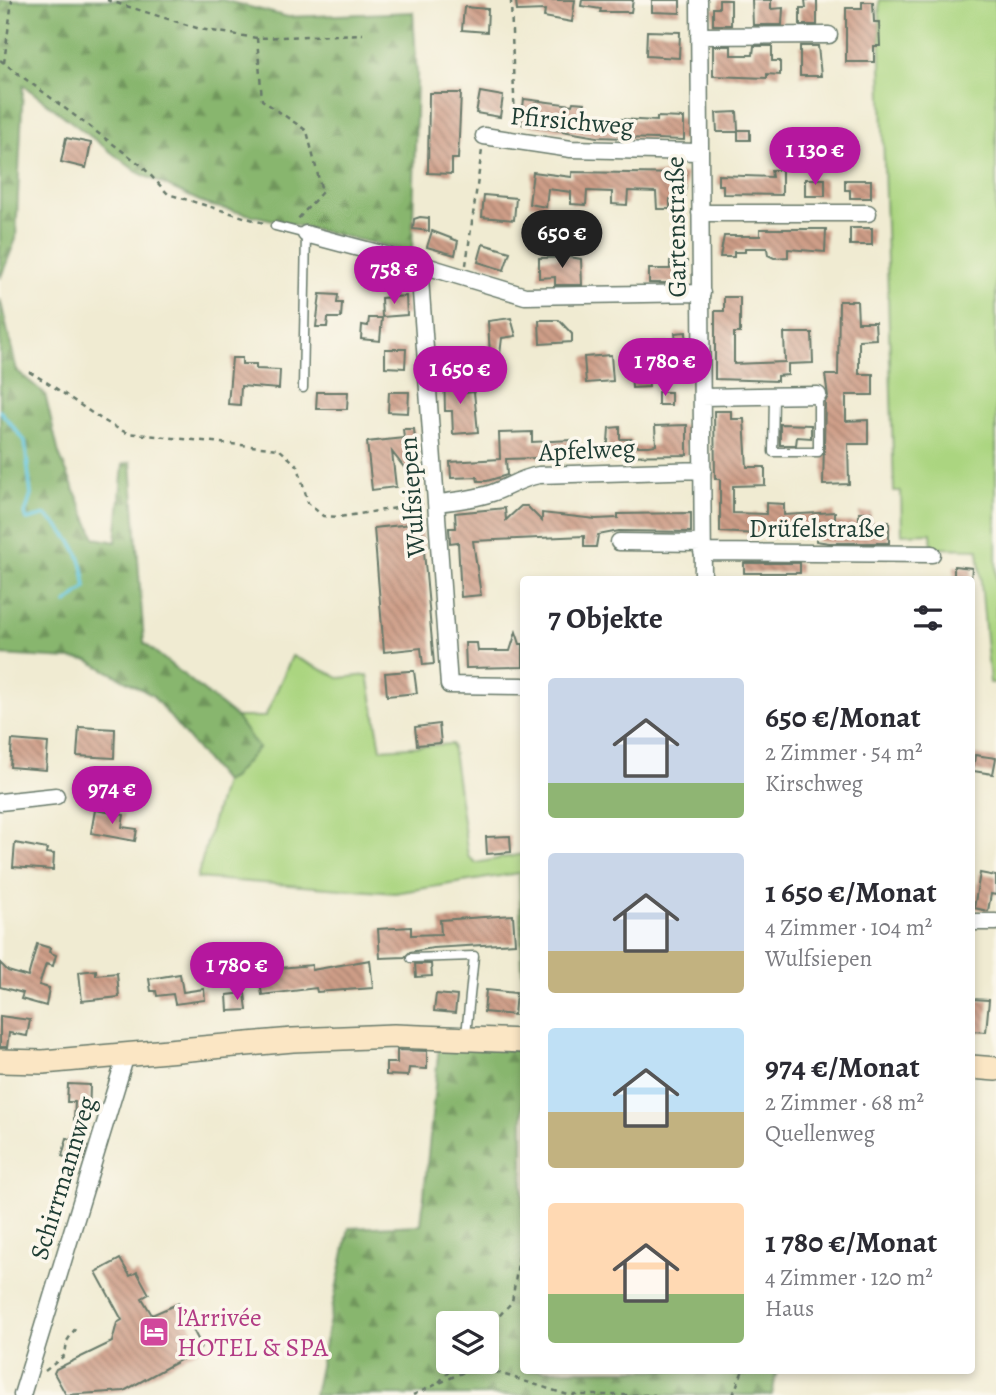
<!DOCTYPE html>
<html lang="de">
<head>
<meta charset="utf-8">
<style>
  body { margin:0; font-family:Alegreya,serif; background:#f7f7f7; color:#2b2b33; height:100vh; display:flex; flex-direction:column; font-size:26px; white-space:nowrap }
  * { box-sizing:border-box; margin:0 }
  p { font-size:23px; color:#7c7c81 }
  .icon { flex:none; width:38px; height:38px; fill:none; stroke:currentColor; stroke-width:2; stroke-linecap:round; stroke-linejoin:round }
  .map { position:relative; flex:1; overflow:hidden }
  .details { position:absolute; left:520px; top:576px; width:455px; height:798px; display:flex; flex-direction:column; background:#fff; border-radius:7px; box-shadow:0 4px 10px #0003 }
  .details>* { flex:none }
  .fabs { position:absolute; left:436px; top:1311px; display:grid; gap:14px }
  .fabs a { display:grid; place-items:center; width:63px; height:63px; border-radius:7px; background:#fff; box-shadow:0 4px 10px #0003; font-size:35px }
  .price { position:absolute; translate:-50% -60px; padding:0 16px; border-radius:24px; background:#b5179e; color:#fff; font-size:23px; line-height:46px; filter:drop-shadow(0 2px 4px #0008) }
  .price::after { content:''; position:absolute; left:50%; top:42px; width:21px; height:16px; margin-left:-10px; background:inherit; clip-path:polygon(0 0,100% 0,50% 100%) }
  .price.on { background:#222; color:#fff }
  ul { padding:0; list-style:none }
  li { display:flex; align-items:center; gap:21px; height:175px; padding:0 28px }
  li span { display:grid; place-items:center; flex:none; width:196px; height:140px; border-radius:7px; color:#555 }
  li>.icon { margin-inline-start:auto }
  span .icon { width:84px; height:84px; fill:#fffc; stroke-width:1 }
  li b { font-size:30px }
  h2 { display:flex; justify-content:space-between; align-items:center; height:84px; padding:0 28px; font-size:30px }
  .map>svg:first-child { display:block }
  .green { fill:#abd580; stroke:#65895a; stroke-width:2 }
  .forest { fill:url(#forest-firs); stroke:#547a51; stroke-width:2; fill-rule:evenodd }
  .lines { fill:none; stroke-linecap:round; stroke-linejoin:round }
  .stream { stroke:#64c7e1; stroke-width:3.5 }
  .building { fill:url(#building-back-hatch) }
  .service-casing { stroke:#687a6b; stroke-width:11 }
  .minor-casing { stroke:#687a6b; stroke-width:19 }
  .secondary-casing { stroke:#687a6b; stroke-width:26 }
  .path { stroke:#687a6b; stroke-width:2.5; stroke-dasharray:5 5; stroke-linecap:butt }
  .service { stroke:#fff; stroke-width:8 }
  .minor { stroke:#fff; stroke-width:16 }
  .secondary { stroke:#fbe6c4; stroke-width:23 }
  .labels { text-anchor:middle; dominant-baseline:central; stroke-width:7; stroke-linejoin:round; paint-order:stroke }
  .street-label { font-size:26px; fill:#1f3d34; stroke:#fbf7ec }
  .hotel-label { font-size:26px; fill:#b23c85; stroke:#fbf7ec; text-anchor:start }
</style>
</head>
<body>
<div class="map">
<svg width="996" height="1395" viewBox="0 0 996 1395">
  <defs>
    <pattern id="forest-firs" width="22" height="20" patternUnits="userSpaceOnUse" patternTransform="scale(1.75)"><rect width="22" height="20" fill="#88b66e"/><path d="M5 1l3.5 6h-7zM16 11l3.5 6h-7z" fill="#6f955b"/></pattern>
    <pattern id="building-back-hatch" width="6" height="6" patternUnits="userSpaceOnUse" patternTransform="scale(1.75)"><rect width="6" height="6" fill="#ce9d87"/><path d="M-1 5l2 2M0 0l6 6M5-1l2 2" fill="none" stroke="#a7816f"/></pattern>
  </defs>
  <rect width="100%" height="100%" fill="#fbf7ec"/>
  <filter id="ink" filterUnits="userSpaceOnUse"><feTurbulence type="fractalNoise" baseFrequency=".0143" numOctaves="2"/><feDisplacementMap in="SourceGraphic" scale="14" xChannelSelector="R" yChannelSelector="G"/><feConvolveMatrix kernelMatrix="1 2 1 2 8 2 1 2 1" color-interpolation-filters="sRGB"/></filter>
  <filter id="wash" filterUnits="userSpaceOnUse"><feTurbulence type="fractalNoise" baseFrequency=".00686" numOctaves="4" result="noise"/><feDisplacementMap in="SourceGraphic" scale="28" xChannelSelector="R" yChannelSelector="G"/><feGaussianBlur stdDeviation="1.57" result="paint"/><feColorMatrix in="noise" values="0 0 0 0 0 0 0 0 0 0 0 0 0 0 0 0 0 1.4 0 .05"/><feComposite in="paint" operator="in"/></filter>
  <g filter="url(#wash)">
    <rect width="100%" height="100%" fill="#f0ebd2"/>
    <path class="green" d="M879 0H996V683H990L978 549 932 548 931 533 902 534 901 491H894Z
      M292 656 340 678 368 675 381 749 452 744 468 856 476 863 523 854V994L519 873 395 893 197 878 224 782 232 778 258 748 236 717H265Z"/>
    <path class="forest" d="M0 0H223L288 17 413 12 417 76 412 252 208 205 137 172 23 85 16 239 0 279Z
      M0 299 17 371 45 394 59 454 95 538 116 542 123 464 131 462 144 643 236 717 258 748 232 778 224 782 152 695 88 660 0 655Z
      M439 1046 523 1050V1370H777L772 1395H314L349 1228 421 1225ZM448 1323H486V1362H448Z"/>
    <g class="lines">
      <path class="stream" d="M0 411 25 441 31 495 25 514 27 520 46 515C72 538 82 552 86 587L67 603"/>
    </g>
    <g id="blocks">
      <path class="building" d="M516 0H575L572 22 544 17 545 10 517 11Z
        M582 0H633L631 12H600L601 9 581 6Z
        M652 0H680V13L652 12Z
        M719 0H731V25H713V8H719Z
        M752 0H771V9L783 8 782 25H753Z
        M805 0H817V25H800V8H806Z
        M862 2H873L874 22H879L880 46H874V62H846V8H862Z
        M464 7 488 9 487 32 462 30Z
        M647 31 680 32 679 58 646 56Z
        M713 46H731V55H753L754 46H772V61H780V75L767 74V78L713 76Z
        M800 46H818L821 76H800Z
        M480 92 503 96 500 117 476 113Z
        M429 93H461L458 159H452V174L428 173Z
        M524 99 572 105 573 102 585 103 584 115 600 118 657 121V117L684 118V140L597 137 521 124Z
        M737 112 738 130H750V140H738V132H717L716 113Z
        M66 138 91 143 86 168 61 162Z
        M771 170H782V195L723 194V185H718V175L772 177Z
        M533 172 572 177V172L686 174 685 200 670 199V209H657L656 192 628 191 627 205 612 204V192L587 191 586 205 571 204V192L548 189 546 207 529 204Z
        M805 179H825V196H805Z
        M845 180H871V198H850V190H845Z
        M484 195 516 198 514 220 482 217Z
        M420 217 429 218V231L413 229 414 219Z
        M850 228H872V245H850Z
        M760 229H826L825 252 788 249V257L774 258 768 255 767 248H745V252H734V257H720L724 236H760Z
        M432 231 458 241 455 255 427 247Z
        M483 244 510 252 504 270 478 262Z
        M570 257 581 259 582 285H555V277L539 278V258Z
        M670 261H687V283H649V269H670Z
        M320 294 338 295 337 303H342L341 318H328L327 327H316Z
        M406 296 407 315 382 317 381 298Z
        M724 297H740V333H734V364L785 362 784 333H812L813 363 788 364V375L777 376V381L715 379V311H724Z
        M839 301H857L858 322H875L876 339 859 340V374H873V395H846V421L868 420V444H848L849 484 823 485 825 402 828 396 825 375H838Z
        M369 318H382L380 341 361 339 362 325 368 326Z
        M511 318 516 336 502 338 500 354 490 355 488 321Z
        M539 320H559L572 334V342L540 344Z
        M686 332 687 359 655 361 654 343 676 342 675 333Z
        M385 349H406L405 368 385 367Z
        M611 355 613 381 586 383 584 357Z
        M232 358H242V364H256V369L280 370 279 389 241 386 240 405 228 404Z
        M444 369H454L456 394 474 392 478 432 453 434 452 411H445Z
        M648 372 649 387 632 388 631 373Z
        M317 392H348L347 409H316Z
        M389 392H409L408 413 388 412Z
        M658 392H671V405H658Z
        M714 411H731V419H744L747 467H765V485L733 486V513L766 514V503L784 504V515L835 512V522H859V512H871V522H889V543H829L816 541V537L720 532V479H715Z
        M780 424 811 425V438L797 437 796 445H780Z
        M687 425V455L607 456 609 428 620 427V439H632V446H649L656 445 655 426Z
        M403 429H414L418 470 407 471 392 452 396 487 372 490 367 442 404 438Z
        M532 432V442L572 440 573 457 506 459 507 475 487 481H478L477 477 451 478 450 462 500 459 499 433Z
        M521 506H527L542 521V513L596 519 618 518V514L691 513V532L619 531 598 535 596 547H584V536L473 541 481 595 461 597 458 542 450 543 449 528H456L455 513 505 508 506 520Z
        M421 518 434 664 423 665 421 648 384 652 374 528 411 524V519Z
        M744 563H800V573H744Z
        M954 566 972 568 971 579H954Z
        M516 632 520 644H523V667L466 668 465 643H477L478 651H510Z
        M409 671H414L417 693 387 696 385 673Z
        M439 724 441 743 417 745 415 727Z
        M79 727 115 729 114 758 77 756Z
        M12 740 48 743 46 770 10 767Z
        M975 755 996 758 993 774 973 771Z
        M95 810 124 815 122 827 137 829 135 841 91 833Z
        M510 836 511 852 487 854 486 837Z
        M15 843 47 849 46 853 54 854 53 870 13 867Z
        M980 873 996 876V895L991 894 988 911 974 908Z
        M513 915 515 943 433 948 410 952 405 957 380 958 378 929 411 927V935L441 934 440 920Z
        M37 944 50 948 49 952 56 955 53 966 46 964 39 985 49 988 46 1006 21 999 23 993 0 987V963L8 971 28 977Z
        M370 960 373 988 317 992 316 988 262 995 258 970 312 965V970Z
        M415 964H431L432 976 416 977Z
        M96 970V975L117 973 119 997 82 1001 79 972Z
        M180 974 183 992 204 989 205 1000 175 1004 173 994 157 996 156 991H151L149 979Z
        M486 990 516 993 514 1015 484 1012Z
        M245 993 247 1010 228 1011 227 995Z
        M436 994 457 996 455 1013 434 1011Z
        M972 999 989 1000 986 1032 971 1031Z
        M0 1016 30 1020 27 1036 9 1033 7 1047H0Z
        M397 1050 427 1051V1069L409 1068 408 1076 386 1075V1063H397Z
        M68 1084 90 1085 89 1120H74L75 1102H67Z
        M67 1138 80 1142 74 1160 62 1156Z
        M120 1259 130 1276 137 1272 149 1294 142 1298 152 1315 179 1303 201 1345 200 1349 124 1391 66 1395 54 1373 56 1369 112 1342 117 1323 122 1320 96 1272Z"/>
    </g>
  </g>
  <g filter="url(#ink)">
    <use href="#blocks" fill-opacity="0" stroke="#687a6b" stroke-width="2"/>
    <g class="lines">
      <g class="service-casing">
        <path id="service" d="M275 226 306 234 303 388
          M774 396 773 452H818V395
          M411 958 474 956 466 1035"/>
      </g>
      <g class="minor-casing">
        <path id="minor" d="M699 0 703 579
          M699 36 829 35
          M484 136 571 149 698 152
          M700 213H868
          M306 234 419 264 525 296 702 293
          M419 264 449 685 523 686
          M702 397 818 395
          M437 503C456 501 474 499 492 493 509 487 521 478 539 475L703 470
          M619 542 702 543
          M702 552 932 554
          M0 802 56 796
          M971 922H996
          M22 1395 126 1055"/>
      </g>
      <g class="secondary-casing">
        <path id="secondary" d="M0 1061 43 1062 293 1040 394 1036 523 1041
          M971 1067 996 1069"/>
      </g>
      <path class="path" d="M107 0 200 29 257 38 363 34
        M511 0 515 128
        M257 38 262 100 307 131 322 192 297 220
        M0 60 141 165 168 194 267 224
        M4 63 12 0
        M466 265 482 150
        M29 372C63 390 92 417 127 433L279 449 298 466 308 503 323 516 339 517 423 504
        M486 1330 512 1302 523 1231
        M45 1371 65 1355 67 1341 75 1329
        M439 1382 458 1362
        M413 1395 477 1366 568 1395H655
        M733 1395 743 1370"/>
      <use href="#service" class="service"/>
      <use href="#minor" class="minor"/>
      <use href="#secondary" class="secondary"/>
    </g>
  </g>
  <defs>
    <g id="hotel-square" transform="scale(1.575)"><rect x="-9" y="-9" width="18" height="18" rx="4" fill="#d1479c" stroke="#fbf7ec"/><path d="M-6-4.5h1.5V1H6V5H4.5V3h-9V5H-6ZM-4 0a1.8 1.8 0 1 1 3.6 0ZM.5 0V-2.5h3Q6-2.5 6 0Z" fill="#fff"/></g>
  </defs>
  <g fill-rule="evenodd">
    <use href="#hotel-square" x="154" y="1332"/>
  </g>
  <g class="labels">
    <g class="street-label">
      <text transform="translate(572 121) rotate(5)">Pfirsichweg</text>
      <text transform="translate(676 227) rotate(-91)">Gartenstraße</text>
      <text transform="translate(587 450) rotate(-3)">Apfelweg</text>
      <text transform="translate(412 497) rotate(-94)">Wulfsiepen</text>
      <text x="817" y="528">Drüfelstraße</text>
      <text transform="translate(63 1178) rotate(-73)">Schirrmannweg</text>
    </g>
    <g class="hotel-label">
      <text x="177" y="1317">l’Arrivée<tspan x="177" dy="30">HOTEL &amp; SPA</tspan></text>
    </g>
  </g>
</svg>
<div class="fabs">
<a><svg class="icon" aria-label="layers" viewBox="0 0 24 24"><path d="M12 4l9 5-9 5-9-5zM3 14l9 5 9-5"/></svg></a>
</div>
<b class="price" style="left:815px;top:187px">1 130 €</b>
<b class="price on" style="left:562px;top:270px">650 €</b>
<b class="price" style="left:394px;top:306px">758 €</b>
<b class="price" style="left:665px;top:398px">1 780 €</b>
<b class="price" style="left:460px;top:406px">1 650 €</b>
<b class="price" style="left:112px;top:826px">974 €</b>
<b class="price" style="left:237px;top:1002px">1 780 €</b>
<section class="details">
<h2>7 Objekte<svg class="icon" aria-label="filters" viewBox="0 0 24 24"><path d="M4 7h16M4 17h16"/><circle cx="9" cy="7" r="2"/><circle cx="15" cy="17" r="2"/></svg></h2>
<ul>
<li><span style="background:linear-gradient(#c9d6e8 75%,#8fb573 0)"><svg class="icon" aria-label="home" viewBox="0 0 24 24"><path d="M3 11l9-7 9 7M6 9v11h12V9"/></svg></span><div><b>650 €/Monat</b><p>2 Zimmer · 54 m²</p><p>Kirschweg</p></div></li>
<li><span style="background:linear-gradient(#c9d6e8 70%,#c2b280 0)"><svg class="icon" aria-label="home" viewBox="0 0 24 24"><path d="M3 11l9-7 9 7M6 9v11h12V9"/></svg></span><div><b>1 650 €/Monat</b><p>4 Zimmer · 104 m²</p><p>Wulfsiepen</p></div></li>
<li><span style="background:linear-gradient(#bfe0f5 60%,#c2b280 0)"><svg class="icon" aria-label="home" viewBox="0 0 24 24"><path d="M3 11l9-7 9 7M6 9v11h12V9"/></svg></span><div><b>974 €/Monat</b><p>2 Zimmer · 68 m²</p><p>Quellenweg</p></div></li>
<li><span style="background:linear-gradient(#ffd9b3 65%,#8fb573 0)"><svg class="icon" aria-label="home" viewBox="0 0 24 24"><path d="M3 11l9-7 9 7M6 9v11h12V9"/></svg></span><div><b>1 780 €/Monat</b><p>4 Zimmer · 120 m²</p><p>Haus</p></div></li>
</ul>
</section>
</div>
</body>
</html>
